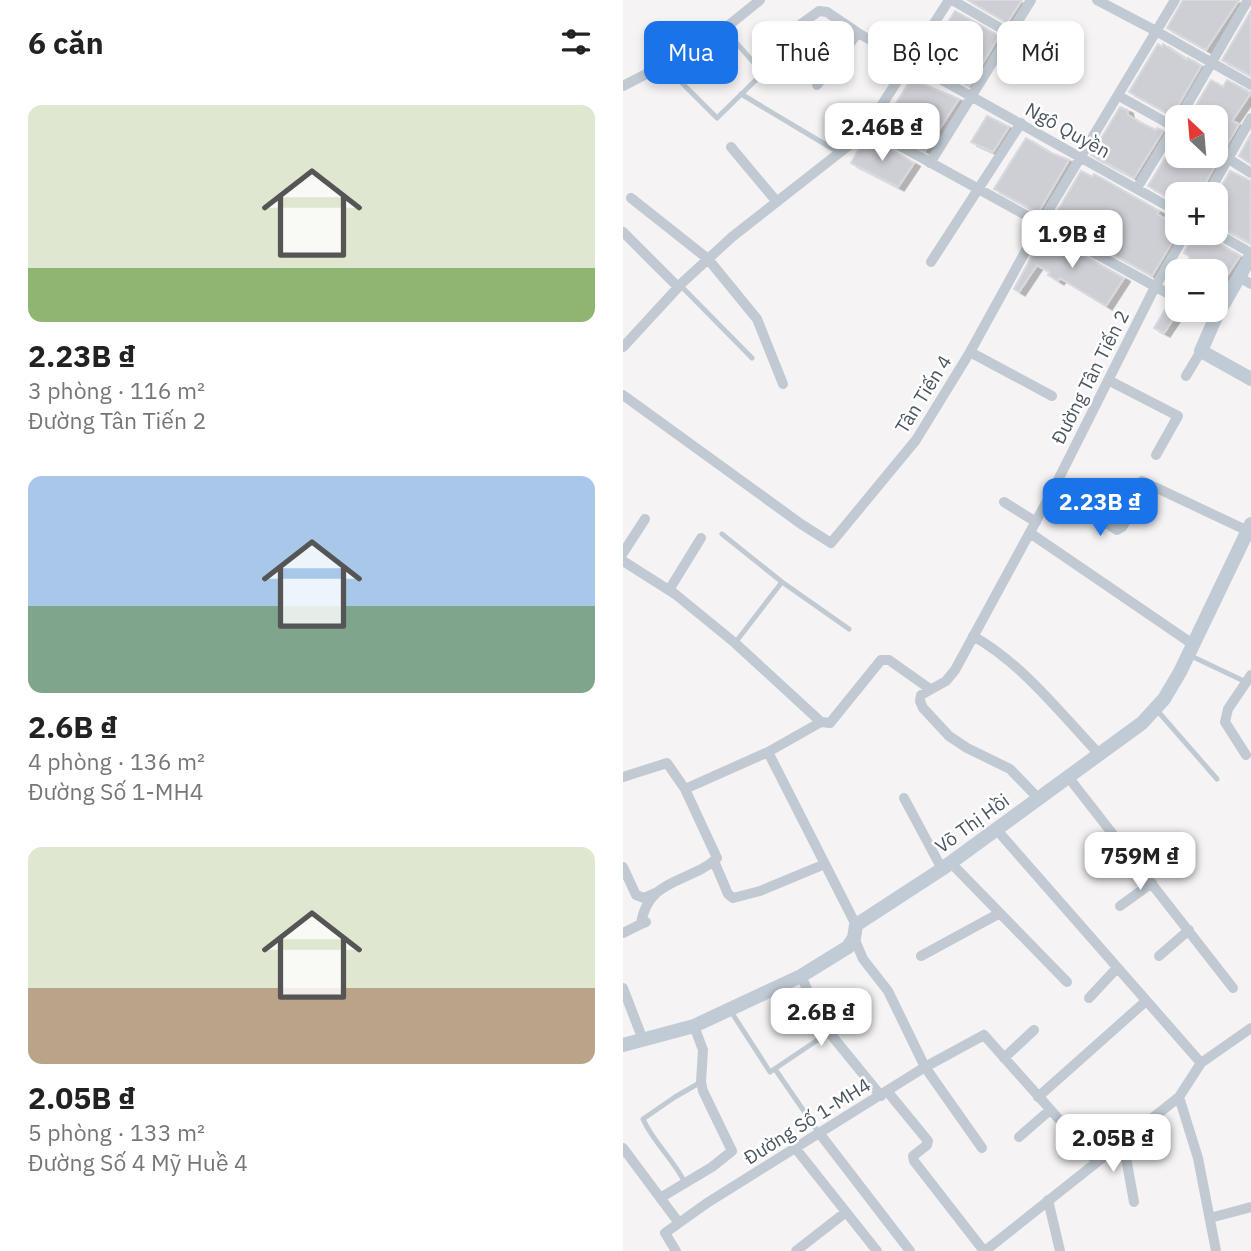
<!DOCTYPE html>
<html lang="vi">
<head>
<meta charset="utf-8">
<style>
  body { margin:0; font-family:"IBM Plex Sans",sans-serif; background:#f2f2f2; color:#222; height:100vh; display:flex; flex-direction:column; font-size:26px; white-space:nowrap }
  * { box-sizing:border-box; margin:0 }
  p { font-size:23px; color:#767676 }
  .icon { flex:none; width:38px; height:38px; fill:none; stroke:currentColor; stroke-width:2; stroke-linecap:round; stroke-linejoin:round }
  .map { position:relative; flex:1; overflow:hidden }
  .panel { display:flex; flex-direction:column; background:#fff; width:623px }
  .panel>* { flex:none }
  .banner { position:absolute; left:21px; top:21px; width:500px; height:63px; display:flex; gap:14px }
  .needle { width:46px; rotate:334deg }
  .buttons { position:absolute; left:542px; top:105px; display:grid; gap:14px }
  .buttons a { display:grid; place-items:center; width:63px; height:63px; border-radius:14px; background:#fff; box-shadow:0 4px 10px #0003; font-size:35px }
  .price { position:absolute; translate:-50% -60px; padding:0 16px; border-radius:14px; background:#fff; color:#222; font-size:23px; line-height:46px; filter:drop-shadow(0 2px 4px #0008) }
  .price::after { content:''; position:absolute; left:50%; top:42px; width:21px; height:16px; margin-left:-10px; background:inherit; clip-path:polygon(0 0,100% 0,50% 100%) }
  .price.selected { background:#1a73e8; color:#fff }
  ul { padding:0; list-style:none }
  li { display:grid; align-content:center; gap:14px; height:371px; padding:0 28px }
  li span { display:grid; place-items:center; height:217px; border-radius:14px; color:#555 }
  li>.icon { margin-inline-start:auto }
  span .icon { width:126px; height:126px; fill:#fffc; stroke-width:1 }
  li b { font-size:30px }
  h2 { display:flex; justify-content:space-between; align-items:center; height:84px; padding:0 28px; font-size:30px }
  .pill { padding:0 24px; border-radius:14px; background:#fff; box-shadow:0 4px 10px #0003; font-size:24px; line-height:63px }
  .pill.selected { background:#1a73e8; color:#fff }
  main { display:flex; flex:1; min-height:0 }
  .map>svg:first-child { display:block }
  .building { fill:#cdcfd5; stroke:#d7d9de; stroke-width:2; filter:url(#shadow) }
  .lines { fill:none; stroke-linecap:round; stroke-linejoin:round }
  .lane { stroke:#c1cad2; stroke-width:5 }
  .street { stroke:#c1cad2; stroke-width:10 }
  .secondary { stroke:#c1cbd6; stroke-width:14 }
  .labels { text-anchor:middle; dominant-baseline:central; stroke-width:5; stroke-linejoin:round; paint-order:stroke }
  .street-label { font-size:19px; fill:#4a5661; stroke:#fff }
</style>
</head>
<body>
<main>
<section class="panel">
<h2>6 căn<svg class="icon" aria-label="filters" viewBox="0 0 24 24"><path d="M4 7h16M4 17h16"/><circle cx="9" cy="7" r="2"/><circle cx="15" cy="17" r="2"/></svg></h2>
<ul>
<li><span style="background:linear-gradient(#dfe7d0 75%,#8fb573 0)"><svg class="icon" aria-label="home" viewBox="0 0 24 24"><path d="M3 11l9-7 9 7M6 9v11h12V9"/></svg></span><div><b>2.23B ₫</b><p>3 phòng · 116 m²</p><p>Đường Tân Tiến 2</p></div></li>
<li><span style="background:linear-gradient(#a9c7e8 60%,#7fa58c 0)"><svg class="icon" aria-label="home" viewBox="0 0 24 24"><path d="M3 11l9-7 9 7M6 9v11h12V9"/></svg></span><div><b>2.6B ₫</b><p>4 phòng · 136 m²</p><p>Đường Số 1-MH4</p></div></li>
<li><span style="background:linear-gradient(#dfe7d0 65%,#b9a48a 0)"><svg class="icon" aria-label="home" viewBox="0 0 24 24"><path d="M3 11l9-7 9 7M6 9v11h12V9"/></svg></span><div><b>2.05B ₫</b><p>5 phòng · 133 m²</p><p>Đường Số 4 Mỹ Huề 4</p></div></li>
</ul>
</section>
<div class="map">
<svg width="628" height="1251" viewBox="0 0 628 1251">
  <defs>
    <filter id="shadow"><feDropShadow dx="6" dy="3.5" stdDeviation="0" flood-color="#0004"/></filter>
  </defs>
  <rect width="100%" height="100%" fill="#f5f3f3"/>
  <path class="building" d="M345 0H399L384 23Z
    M560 0H616L583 50 544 28Z
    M332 11 376 36 346 86 301 61Z
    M628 11V76L599 60Z
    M535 44 539 47 540 44 564 60 565 58 578 66 549 116 506 92Z
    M288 79 336 99 302 151 258 127 266 118 272 105Z
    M588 80 600 87 604 80 628 93 609 121 616 124 602 148 593 143V117H566Z
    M497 107 504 110 505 115 518 123 533 130 534 128 540 131 511 178 468 155Z
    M364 116 386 127 370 152 348 142Z
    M628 134V164L616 156Z
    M403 138 428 153 446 160 415 213 371 189Z
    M251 140 291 163 275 187 228 163 238 145Z
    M553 140 555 141V156H579L593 164 576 194H555V203L525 186Z
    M458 171 469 177 471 174 536 211 534 214 555 227V232L529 276 429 220Z
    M607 171 628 181 627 243 593 225V196Z
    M571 233H578L617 256 593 292V271H559L567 257 561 253Z
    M421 234 501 278 483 306 437 278 435 281 425 275 427 272 414 265 396 292 391 289Z
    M546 303 555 307V312L541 333 531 328Z"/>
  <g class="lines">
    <path class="lane" d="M101 29 140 73
      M386 34 416 50 431 46
      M41 65 94 118 145 68 173 47
      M118 94 215 152
      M57 285 129 358
      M99 534 159 582 226 629
      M112 643 159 582
      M566 655 623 682
      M532 708 594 779
      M107 1010 147 1072 205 1033
      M152 1069 196 1133
      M62 1183C51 1160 30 1142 20 1119L52 1097 78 1082"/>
    <path class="street" d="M329 0 386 33
      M474 0 533 31 628 85
      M174 27 196 11 204 12 235 33 555 212
      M173 47 181 49 207 68
      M194 85 235 33
      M0 86 85 42 137 0
      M496 96 555 129
      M557 117 625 0
      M244 134 248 122 326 0
      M108 147 154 202
      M593 151 628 173
      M307 163 408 0
      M514 188 555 121
      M585 194 628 118
      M8 198 85 259 134 319 160 384
      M0 232 55 287
      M593 233 628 253
      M308 262 398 123
      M616 277 628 284
      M574 310 592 319
      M0 347 60 282 109 237 239 135 252 132 555 299
      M347 352 429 396
      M563 376 578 351
      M485 380 555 416 533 455
      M0 395 178 524 208 543 293 440 347 352 418 223 552 0
      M519 481 625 531
      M430 490 494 530 499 527 512 507
      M381 502 413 522
      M407 533 571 645
      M0 553 22 519
      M0 561 52 594 112 643 198 722
      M46 590 78 538
      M350 636C400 664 438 714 477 755
      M145 752 233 925
      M623 755 602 722 605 709 628 675
      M0 777 44 763 62 789 145 752 198 722 207 723 258 660H266L307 689
      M446 778 610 988
      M281 798 319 869
      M416 799 387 769 344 748 326 736 300 708 297 701 298 695 323 681 332 670 430 490 532 287 563 233
      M91 861 105 894 110 898 137 891 202 864
      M328 863 444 982
      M0 867 13 895 21 898 32 893
      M497 906 529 883
      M23 922 18 924C25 877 68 883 94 858L62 789
      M0 933 18 924
      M231 938 240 959 265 991 302 1067 359 1148
      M298 956 377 913
      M536 956 566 930
      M178 976 201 1026 258 1096
      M0 988 20 1040
      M466 998 494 968
      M381 1058 411 1030
      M578 1063 628 1028
      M264 1091 305 1141 304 1145 290 1156 291 1161 361 1251
      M415 1097 523 1001
      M556 1097 575 1158 593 1251
      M197 1134 287 1251
      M396 1137 427 1110
      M500 1141 511 1202
      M0 1148 56 1223
      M173 1149 254 1251
      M37 1198 89 1167 109 1151 80 1091 78 1082 80 1050 71 1026
      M425 1200 437 1251
      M587 1218 628 1207
      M53 1251 42 1233 84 1203 302 1067 361 1035 474 1162
      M173 1251 223 1212
      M362 1251 556 1097 578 1063 373 829"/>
    <path class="secondary" d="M628 256 592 319 578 351 628 379
      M0 1045 71 1026 178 976 225 947 231 938 233 925 319 869 519 723 541 699 557 672 628 524"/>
  </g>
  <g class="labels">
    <g class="street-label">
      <text transform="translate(445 130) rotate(29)">Ngô Quyền</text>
      <text transform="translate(467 377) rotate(-63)">Đường Tân Tiến 2</text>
      <text transform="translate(300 394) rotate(-58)">Tân Tiến 4</text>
      <text transform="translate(349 823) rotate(-36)">Võ Thị Hồi</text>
      <text transform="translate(184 1121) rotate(-32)">Đường Số 1-MH4</text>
    </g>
  </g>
</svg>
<div class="buttons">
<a><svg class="needle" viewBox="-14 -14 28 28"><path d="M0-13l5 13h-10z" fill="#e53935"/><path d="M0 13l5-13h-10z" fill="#767676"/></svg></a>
<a>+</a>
<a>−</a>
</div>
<b class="price" style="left:259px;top:163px">2.46B ₫</b>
<b class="price" style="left:449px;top:270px">1.9B ₫</b>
<b class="price selected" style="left:477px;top:538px">2.23B ₫</b>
<b class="price" style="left:517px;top:892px">759M ₫</b>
<b class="price" style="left:198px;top:1048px">2.6B ₫</b>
<b class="price" style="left:490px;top:1174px">2.05B ₫</b>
<div class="banner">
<a class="pill selected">Mua</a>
<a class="pill">Thuê</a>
<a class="pill">Bộ lọc</a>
<a class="pill">Mới</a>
</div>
</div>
</main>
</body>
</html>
